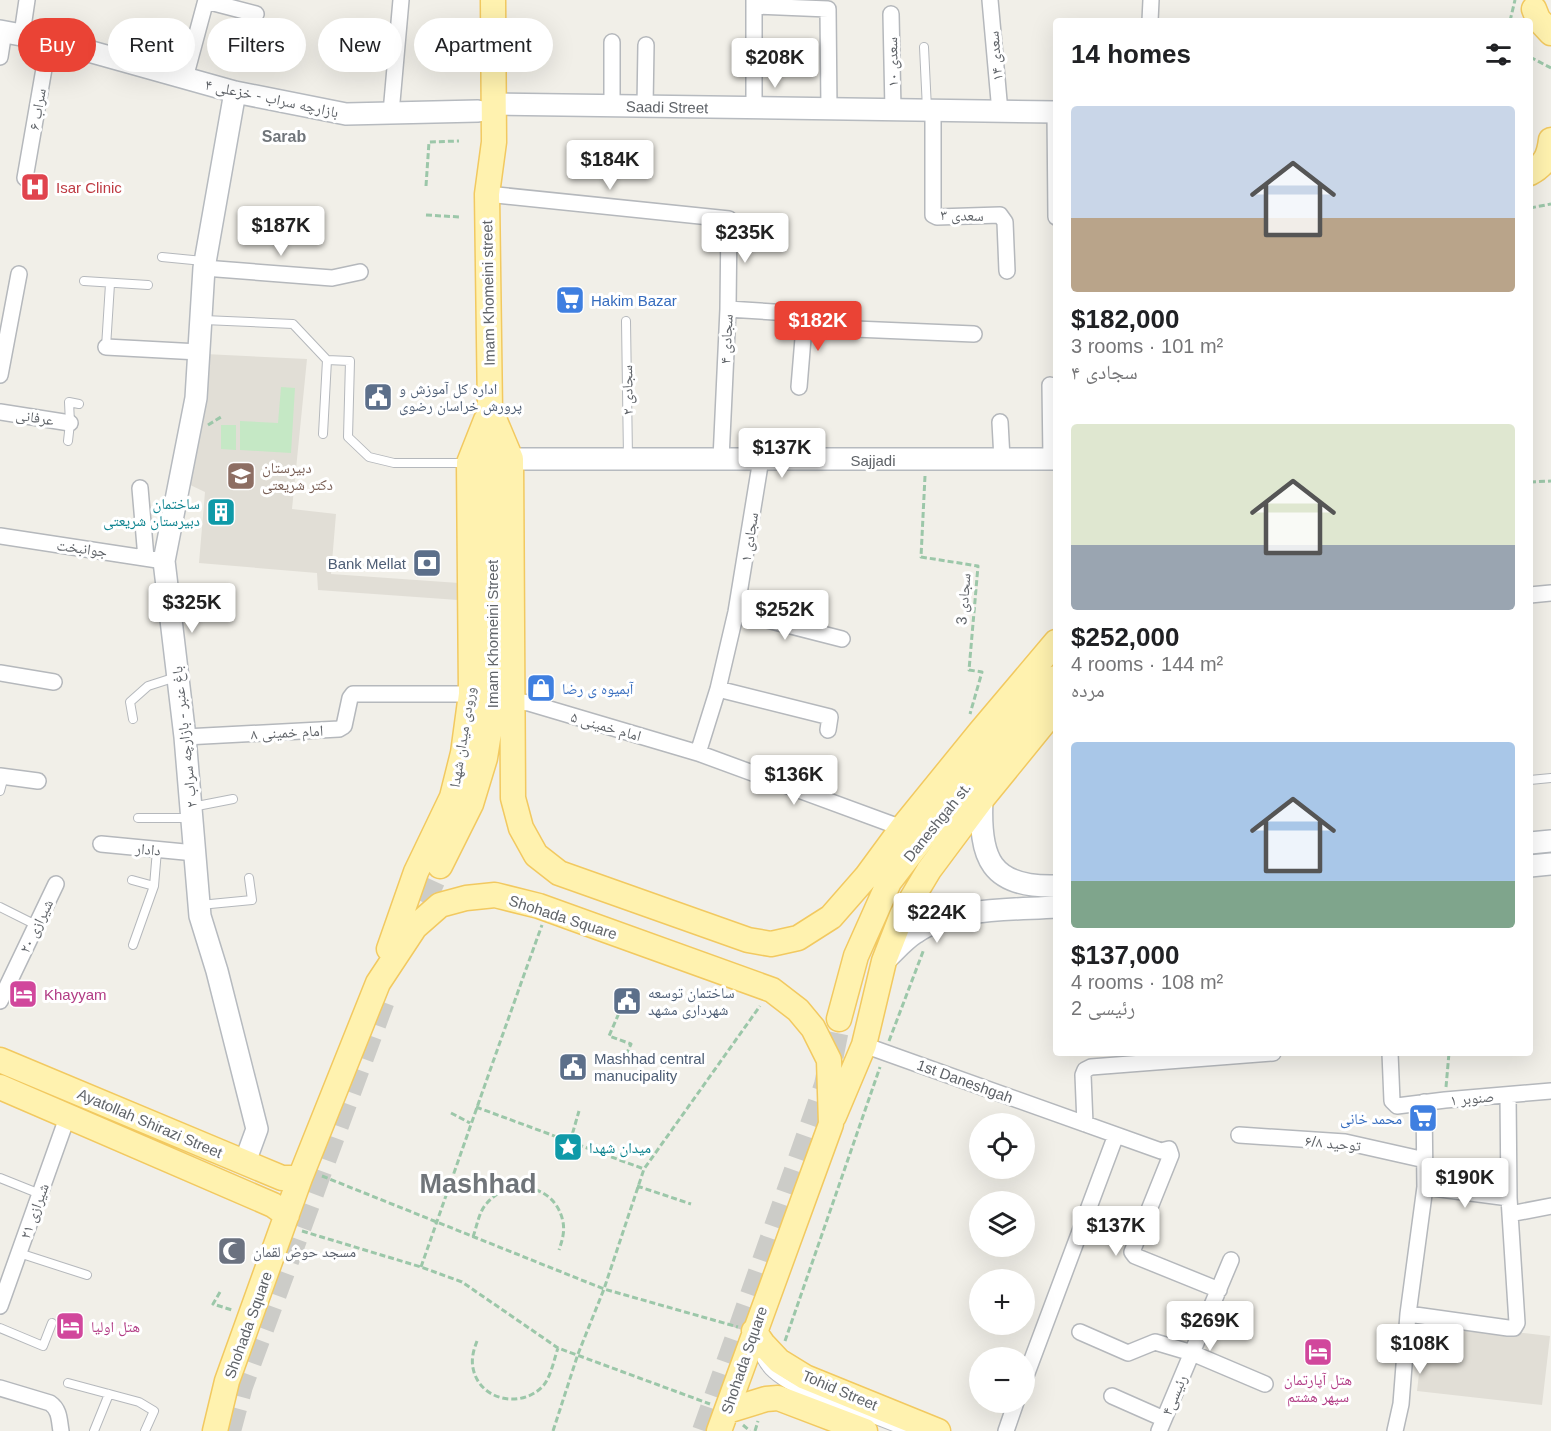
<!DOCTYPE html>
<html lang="en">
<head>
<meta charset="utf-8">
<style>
  body { margin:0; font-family:Helvetica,"Noto Naskh Arabic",sans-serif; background:#f2f2f2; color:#202124; height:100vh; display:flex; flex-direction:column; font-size:22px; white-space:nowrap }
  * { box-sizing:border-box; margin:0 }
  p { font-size:20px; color:#757577 }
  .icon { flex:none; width:33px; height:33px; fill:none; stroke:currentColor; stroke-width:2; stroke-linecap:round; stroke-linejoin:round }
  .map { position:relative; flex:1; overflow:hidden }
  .sheet { position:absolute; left:1053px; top:18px; width:480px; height:1038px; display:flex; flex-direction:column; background:#fff; border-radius:6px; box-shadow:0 6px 24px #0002 }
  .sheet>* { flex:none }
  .hud { position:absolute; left:18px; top:18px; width:570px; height:54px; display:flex; gap:12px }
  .buttons { position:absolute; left:969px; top:1113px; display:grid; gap:12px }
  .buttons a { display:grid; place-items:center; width:66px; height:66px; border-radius:50%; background:#fff; box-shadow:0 6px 24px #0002; font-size:30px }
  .price { position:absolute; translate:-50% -51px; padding:0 14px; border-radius:6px; background:#fff; color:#222; font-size:20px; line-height:39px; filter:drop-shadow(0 2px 3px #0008) }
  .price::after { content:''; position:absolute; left:50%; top:36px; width:18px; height:14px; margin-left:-9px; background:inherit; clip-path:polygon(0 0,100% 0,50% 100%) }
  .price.selected { background:#ea4335; color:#fff }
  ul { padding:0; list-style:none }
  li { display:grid; align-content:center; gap:12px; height:318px; padding:0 18px }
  li span { display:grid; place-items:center; height:186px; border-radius:6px; color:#555 }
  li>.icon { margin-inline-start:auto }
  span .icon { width:108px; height:108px; fill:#fffc; stroke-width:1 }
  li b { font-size:26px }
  h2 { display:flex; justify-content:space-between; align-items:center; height:72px; padding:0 18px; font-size:26px }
  .pill { padding:0 21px; border-radius:27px; background:#fff; box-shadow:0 6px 24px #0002; font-size:21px; line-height:54px }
  .pill.selected { background:#ea4335; color:#fff }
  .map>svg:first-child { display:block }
  .education { fill:#e1ded6 }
  .green { fill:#c5e8c5 }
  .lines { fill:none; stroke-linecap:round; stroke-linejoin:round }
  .primary-tunnel { stroke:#ccccc8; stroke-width:24; stroke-dasharray:24 12; stroke-linecap:butt }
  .lane-casing { stroke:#b5b8bc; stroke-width:10 }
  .street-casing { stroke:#b5b8bc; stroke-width:18 }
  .secondary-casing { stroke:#b6babf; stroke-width:24 }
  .primary-casing { stroke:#f2c960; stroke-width:27 }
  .path { stroke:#9cc7a9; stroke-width:3; stroke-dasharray:6 3; stroke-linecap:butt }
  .lane { stroke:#fff; stroke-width:8 }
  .street { stroke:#fff; stroke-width:15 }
  .secondary { stroke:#fff; stroke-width:21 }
  .primary { stroke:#fff2af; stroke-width:24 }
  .labels { text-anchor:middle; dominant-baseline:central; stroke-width:6; stroke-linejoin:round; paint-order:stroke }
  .street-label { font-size:15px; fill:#5f6368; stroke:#fff }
  .health-label { font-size:15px; fill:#be3a42; stroke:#fff; text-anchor:start }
  .shop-label { font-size:15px; fill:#366cbe; stroke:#fff; text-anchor:start }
  .service-label { font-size:15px; fill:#4e5e75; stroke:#fff; text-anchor:start }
  .education-label { font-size:15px; fill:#785e54; stroke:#fff; text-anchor:start }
  .culture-label { font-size:15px; fill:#0d838f; stroke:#fff; text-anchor:end }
  .hotel-label { font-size:15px; fill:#b23c85; stroke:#fff; text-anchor:start }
  .worship-label { font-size:15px; fill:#5b616d; stroke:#fff; text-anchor:start }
  .neighbourhood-label { font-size:16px; font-weight:bold; fill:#70757a; stroke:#fff }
  .town-label { font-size:27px; font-weight:bold; fill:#70757a; stroke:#fff }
</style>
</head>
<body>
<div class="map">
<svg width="1551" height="1431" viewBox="0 0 1551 1431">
  <rect width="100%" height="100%" fill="#f1efe8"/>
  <path class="education" d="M205 354 307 359 292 509 336 514 331 574 459 583 458 600 318 590 317 573 199 563 205 492 186 483Z
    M1425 1322 1550 1336 1542 1405 1417 1391Z"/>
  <path class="green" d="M281 387 295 388 291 453 240 450V421L278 423Z
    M221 425H236V450L221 449Z"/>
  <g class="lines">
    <path class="primary-tunnel" d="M408 935 440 866
      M229 1431 241 1386 385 995
      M704 1431 826 1085 839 1019"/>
    <g class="lane-casing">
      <path id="lane" d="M924 47 927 109
        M162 257 203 261
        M84 281 148 285
        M204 320 293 324 327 360
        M626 321 628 458
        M106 347 110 284
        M323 434 327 360 350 361 348 437 369 457 394 463H465
        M68 441 70 423 69 402 79 404
        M133 719 130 702 148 686 176 677
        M1530 780 1551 778
        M0 791 4 776
        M192 807 233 799
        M138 818H190
        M132 880 154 886
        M200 905 252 900 249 878
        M0 907 36 925
        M133 945 154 886 157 850
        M0 1178 40 1194
        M19 1253 87 1275
        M0 1328 43 1346 52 1323
        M758 1350C763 1370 778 1380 796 1389L904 1431
        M68 1383 139 1402 154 1411 145 1431
        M94 1431 109 1394"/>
    </g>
    <g class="street-casing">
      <path id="street" d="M754 0V108
        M990 0 1000 112
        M206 1 256 14
        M754 6 828 9 829 109
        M891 14 893 110
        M1150 21 1151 0
        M22 34 27 0
        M612 42V106
        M0 57 4 31
        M185 78 206 0
        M645 106 646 45
        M933 111V215L937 217 1000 215 1005 222 1007 271
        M1055 112 1056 217
        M391 113 401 0
        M25 178 49 40
        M487 194 729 219 728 309 721 459
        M204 268 332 278 360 272
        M728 309 805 314 855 329 974 334
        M106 347 199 352
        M0 375 19 274
        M1050 385 1051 459
        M799 387 805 314
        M0 412 70 423
        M1000 422 1002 459
        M140 488 146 558
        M0 536 164 561
        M1530 595 1551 593
        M736 612 842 639
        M0 673 54 682
        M718 689 830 717 828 730
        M514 701 529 703 698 753 902 828
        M185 737 339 729 344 726 350 698 353 694H471
        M698 753 718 689 736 612 761 459
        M0 776 38 781
        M101 844 195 853
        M0 1001 56 884
        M864 1045 1161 1151 1169 1149 1171 1155 1132 1252 1135 1256 1219 1290
        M1390 1053 1392 1101 1397 1106 1445 1100 1551 1091
        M1085 1124 1083 1075 1085 1070 1091 1067 1273 1053
        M1239 1135 1345 1142 1425 1160
        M1425 1187 1509 1198
        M1510 1214 1551 1206
        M0 1306 68 1115
        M1408 1314 1508 1328H1514L1517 1323 1509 1198 1508 1095
        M1080 1332 1128 1353 1155 1342 1192 1353 1265 1384
        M1024 1381 1116 1135
        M0 1388 50 1403C60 1410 59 1420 61 1431
        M1112 1396 1164 1419
        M1006 1431 1016 1402
        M1159 1431 1231 1260
        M1395 1431 1401 1404 1408 1314 1425 1187 1424 1102"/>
    </g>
    <g class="secondary-casing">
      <path id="secondary" d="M0 31 49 40 235 92 346 114 478 111
        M235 92 204 268 196 398 164 561 185 737 200 916 217 971 257 1129 245 1162
        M493 104 1056 112
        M511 459H1056
        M982 799C979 858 990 888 1056 886
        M1530 843 1551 841
        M1530 866 1551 864
        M884 961C894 952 904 940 915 933 953 907 1012 910 1056 907"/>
    </g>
    <g class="primary-casing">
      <path id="primary" d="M1534 9 1538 19 1551 33
        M1530 173C1545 165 1549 156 1551 140
        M490 409 511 459 513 798 521 828 536 855 559 873 748 940 771 944 798 938 831 917 866 877 902 828 980 732 1056 642
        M440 866 471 804 485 758 494 701 487 194 494 142 493 0
        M389 949 416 872 452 797 463 753 471 694 469 463 486 420
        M839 1019 856 956 889 882 926 834 1056 678
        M0 1060 282 1178H300
        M0 1087 273 1205 287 1215
        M834 1116 864 1045 884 961 902 915 929 870 982 799 1056 708
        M754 1331 763 1344 779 1361 805 1377 938 1431
        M727 1411 766 1399 778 1398 865 1431
        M215 1431 227 1381 300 1178 378 983 415 927 440 905 466 898 495 895 539 906 772 990 798 1010 813 1028 829 1060 831 1124 719 1431"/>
    </g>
    <path class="path" d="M1510 21 1515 0
      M1530 57 1551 68
      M426 186 429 142 459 141
      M1530 208 1551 204
      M426 215 460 217
      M208 425 221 417
      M925 476 921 557 978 566 969 670 982 672 970 714
      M1530 482 1551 481
      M889 1041 924 949
      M611 1055 624 1059 631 1044 609 1036 619 1013
      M1446 1087 1449 1053
      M476 1107 644 1169
      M451 1113 470 1123
      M570 1142 579 1111
      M322 1176 604 1289 738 1327
      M637 1186 691 1204
      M302 1231 421 1267 462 1282 558 1348 710 1404
      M473 1237C477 1226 479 1211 487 1203 511 1176 556 1185 563 1222 565 1232 562 1241 559 1250
      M421 1267C461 1153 501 1038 542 925
      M220 1292 213 1304 232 1310
      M477 1341C474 1349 471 1358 473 1368 479 1400 520 1409 542 1387 551 1378 554 1359 558 1348
      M785 1341 880 1067
      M743 1425 750 1431
      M553 1431 578 1354 604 1289 644 1169 760 1006
      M755 1431 758 1421"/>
    <use href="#lane" class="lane"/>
    <use href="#street" class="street"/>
    <use href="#secondary" class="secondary"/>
    <use href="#primary" class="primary"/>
  </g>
  <defs>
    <g id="hospital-square" transform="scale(1.5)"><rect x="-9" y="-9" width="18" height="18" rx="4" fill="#e0444e" stroke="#fff"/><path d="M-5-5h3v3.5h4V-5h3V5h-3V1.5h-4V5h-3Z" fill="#fff"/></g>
    <g id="supermarket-square" transform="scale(1.5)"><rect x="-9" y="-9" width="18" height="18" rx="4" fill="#3f7fe0" stroke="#fff"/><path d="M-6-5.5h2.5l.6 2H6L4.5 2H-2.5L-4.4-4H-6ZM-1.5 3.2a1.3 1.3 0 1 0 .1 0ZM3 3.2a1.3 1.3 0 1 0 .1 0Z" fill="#fff"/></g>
    <g id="civic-square" transform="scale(1.5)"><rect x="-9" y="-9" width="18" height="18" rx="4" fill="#5c6f8a" stroke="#fff"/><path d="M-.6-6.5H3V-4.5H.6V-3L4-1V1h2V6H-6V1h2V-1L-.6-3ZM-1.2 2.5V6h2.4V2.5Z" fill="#fff"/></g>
    <g id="school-square" transform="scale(1.5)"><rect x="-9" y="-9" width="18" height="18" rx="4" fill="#8d6e63" stroke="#fff"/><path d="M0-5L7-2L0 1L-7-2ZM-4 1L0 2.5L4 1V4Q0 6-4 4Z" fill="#fff"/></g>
    <g id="building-square" transform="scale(1.5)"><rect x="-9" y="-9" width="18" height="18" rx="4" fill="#0f9aa8" stroke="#fff"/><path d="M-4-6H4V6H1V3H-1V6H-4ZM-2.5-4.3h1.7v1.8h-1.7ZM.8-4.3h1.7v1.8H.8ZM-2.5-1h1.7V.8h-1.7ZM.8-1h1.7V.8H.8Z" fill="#fff"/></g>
    <g id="bank-square" transform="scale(1.5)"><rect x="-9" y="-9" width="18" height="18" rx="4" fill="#5c6f8a" stroke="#fff"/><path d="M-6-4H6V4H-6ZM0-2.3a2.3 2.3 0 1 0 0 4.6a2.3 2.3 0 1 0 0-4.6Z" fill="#fff"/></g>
    <g id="shop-square" transform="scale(1.5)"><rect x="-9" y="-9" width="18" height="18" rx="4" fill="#3f7fe0" stroke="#fff"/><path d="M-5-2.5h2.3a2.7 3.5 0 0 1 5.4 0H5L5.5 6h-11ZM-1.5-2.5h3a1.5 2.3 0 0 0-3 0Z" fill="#fff"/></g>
    <g id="hotel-square" transform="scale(1.5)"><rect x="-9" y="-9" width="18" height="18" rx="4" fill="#d1479c" stroke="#fff"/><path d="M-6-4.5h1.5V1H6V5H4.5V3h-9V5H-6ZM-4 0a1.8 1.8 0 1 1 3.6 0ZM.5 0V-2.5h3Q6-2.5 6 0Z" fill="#fff"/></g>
    <g id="sight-square" transform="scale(1.5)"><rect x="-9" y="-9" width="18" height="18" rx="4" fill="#0f9aa8" stroke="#fff"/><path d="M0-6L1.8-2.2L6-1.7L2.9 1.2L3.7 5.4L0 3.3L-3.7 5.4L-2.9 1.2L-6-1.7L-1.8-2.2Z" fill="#fff"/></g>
    <g id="mosque-square" transform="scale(1.5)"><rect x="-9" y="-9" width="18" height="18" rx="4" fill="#6b7280" stroke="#fff"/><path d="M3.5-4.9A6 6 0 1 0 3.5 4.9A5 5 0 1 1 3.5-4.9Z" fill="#fff"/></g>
  </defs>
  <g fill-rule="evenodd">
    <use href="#hospital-square" x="35" y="187"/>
    <use href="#supermarket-square" x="570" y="300"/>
    <use href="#civic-square" x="378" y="397"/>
    <use href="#school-square" x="241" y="476"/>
    <use href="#building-square" x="221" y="512"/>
    <use href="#bank-square" x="427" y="563"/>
    <use href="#shop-square" x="541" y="688"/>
    <use href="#hotel-square" x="23" y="994"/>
    <use href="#civic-square" x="627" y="1001"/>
    <use href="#civic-square" x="573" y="1067"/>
    <use href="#supermarket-square" x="1423" y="1118"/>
    <use href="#sight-square" x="568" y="1147"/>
    <use href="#mosque-square" x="232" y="1251"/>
    <use href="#hotel-square" x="70" y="1326"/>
    <use href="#hotel-square" x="1318" y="1352"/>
  </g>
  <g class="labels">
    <g class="street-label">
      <text transform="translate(995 56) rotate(-95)">سعدی ۱۴</text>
      <text transform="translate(892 62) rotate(-91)">سعدی ۱۰</text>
      <text transform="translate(272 98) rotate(12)">بازارچه سراب - خزعلی ۴</text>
      <text transform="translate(667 107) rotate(1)">Saadi Street</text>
      <text transform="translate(37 109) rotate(-80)">سراب ۶</text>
      <text transform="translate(962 215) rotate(1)">سعدی ۳</text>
      <text transform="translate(488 293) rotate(-91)">Imam Khomeini street</text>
      <text transform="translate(726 339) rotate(-87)">سجادی ۴</text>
      <text transform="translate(627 390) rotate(-91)">سجادی ۲</text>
      <text transform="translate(35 417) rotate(9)">عرفانی</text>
      <text x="873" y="460">Sajjadi</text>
      <text transform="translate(749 537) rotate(-81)">سجادی ۱</text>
      <text transform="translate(82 548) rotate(8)">جوانبخت</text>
      <text transform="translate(963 599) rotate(-85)">سجادی 3</text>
      <text transform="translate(492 634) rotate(-90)">Imam Khomeini Street</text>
      <text transform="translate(606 726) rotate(16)">امام خمینی ۵</text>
      <text transform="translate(287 732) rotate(-3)">امام خمینی ۸</text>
      <text transform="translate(184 737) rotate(-96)">باغ عنبر - بازارچه سراب ۲</text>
      <text transform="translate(462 737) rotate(-81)">ورودی میدان شهدا</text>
      <text transform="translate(937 822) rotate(-51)">Daneshgah st.</text>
      <text transform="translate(148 849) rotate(5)">دادار</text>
      <text transform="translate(563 917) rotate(18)">Shohada Square</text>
      <text transform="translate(36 926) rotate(-64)">شیرازی ۲۰</text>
      <text transform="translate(965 1081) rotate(20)">1st Daneshgah</text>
      <text transform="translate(1472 1098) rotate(-5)">صنوبر ۱</text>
      <text transform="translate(150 1123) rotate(23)">Ayatollah Shirazi Street</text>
      <text transform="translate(1333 1143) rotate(5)">توحید ۶/۸</text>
      <text transform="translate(34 1211) rotate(-70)">شیرازی ۲۱</text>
      <text transform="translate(248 1325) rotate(-70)">Shohada Square</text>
      <text transform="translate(744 1360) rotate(-71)">Shohada Square</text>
      <text transform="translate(840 1390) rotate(23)">Tohid Street</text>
      <text transform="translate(1174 1395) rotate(-67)">رئیسی۴</text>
    </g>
    <g class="health-label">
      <text x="56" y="187">Isar Clinic</text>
    </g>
    <g class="shop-label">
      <text x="591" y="300">Hakim Bazar</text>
      <text x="562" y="688">آبمیوه ی رضا</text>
      <text x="1402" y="1118" text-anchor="end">محمد خانی</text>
    </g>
    <g class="service-label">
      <text x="399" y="388">اداره کل آموزش و<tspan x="399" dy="17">پرورش خراسان رضوی</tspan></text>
      <text x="406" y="563" text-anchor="end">Bank Mellat</text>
      <text x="648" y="992">ساختمان توسعه<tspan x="648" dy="17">شهرداری مشهد</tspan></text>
      <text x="594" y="1058">Mashhad central<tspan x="594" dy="17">manucipality</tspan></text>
    </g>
    <g class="education-label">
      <text x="262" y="467">دبیرستان<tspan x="262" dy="17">دکتر شریعتی</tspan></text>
    </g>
    <g class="culture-label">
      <text x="200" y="503">ساختمان<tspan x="200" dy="17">دبیرستان شریعتی</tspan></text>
      <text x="589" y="1147" text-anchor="start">میدان شهدا</text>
    </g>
    <g class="hotel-label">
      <text x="44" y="994">Khayyam</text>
      <text x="91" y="1326">هتل اولیا</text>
      <text x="1318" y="1379" text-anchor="middle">هتل آپارتمان<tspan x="1318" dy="17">سپهر هشتم</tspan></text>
    </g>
    <g class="worship-label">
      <text x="253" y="1251">مسجد حوض لقمان</text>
    </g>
    <g class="neighbourhood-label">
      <text x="284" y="136">Sarab</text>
    </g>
    <g class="town-label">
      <text x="478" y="1184">Mashhad</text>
    </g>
  </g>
</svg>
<div class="buttons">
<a><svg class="icon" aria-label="locate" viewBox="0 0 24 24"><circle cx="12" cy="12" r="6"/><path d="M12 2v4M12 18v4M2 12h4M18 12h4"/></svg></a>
<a><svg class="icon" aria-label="layers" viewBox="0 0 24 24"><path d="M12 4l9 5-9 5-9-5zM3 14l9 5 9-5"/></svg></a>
<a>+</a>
<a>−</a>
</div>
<b class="price" style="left:775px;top:89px">$208K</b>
<b class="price" style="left:610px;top:191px">$184K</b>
<b class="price" style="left:281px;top:257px">$187K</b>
<b class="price" style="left:745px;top:264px">$235K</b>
<b class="price selected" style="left:818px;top:352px">$182K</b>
<b class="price" style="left:782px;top:479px">$137K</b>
<b class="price" style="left:192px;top:634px">$325K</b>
<b class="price" style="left:785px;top:641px">$252K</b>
<b class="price" style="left:794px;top:806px">$136K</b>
<b class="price" style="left:937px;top:944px">$224K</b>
<b class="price" style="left:1465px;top:1209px">$190K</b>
<b class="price" style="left:1116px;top:1257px">$137K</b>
<b class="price" style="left:1210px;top:1352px">$269K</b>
<b class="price" style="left:1420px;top:1375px">$108K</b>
<div class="hud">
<a class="pill selected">Buy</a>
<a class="pill">Rent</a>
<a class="pill">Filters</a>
<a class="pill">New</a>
<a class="pill">Apartment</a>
</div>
<section class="sheet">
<h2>14 homes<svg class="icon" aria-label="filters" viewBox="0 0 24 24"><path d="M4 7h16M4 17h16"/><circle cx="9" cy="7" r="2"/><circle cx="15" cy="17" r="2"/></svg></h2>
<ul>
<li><span style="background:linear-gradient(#c9d6e8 60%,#b9a48a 0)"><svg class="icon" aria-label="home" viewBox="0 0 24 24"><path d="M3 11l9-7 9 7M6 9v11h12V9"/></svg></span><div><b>$182,000</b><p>3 rooms · 101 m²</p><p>سجادی ۴</p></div></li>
<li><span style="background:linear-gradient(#dfe7d0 65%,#9aa5b1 0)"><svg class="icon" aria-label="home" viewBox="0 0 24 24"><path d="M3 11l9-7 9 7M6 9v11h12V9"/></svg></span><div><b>$252,000</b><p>4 rooms · 144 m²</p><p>مرده</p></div></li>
<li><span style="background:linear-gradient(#a9c7e8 75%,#7fa58c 0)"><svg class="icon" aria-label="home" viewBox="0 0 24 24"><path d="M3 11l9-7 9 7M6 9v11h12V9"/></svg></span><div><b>$137,000</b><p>4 rooms · 108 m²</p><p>رئیسی 2</p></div></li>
</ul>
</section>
</div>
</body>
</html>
